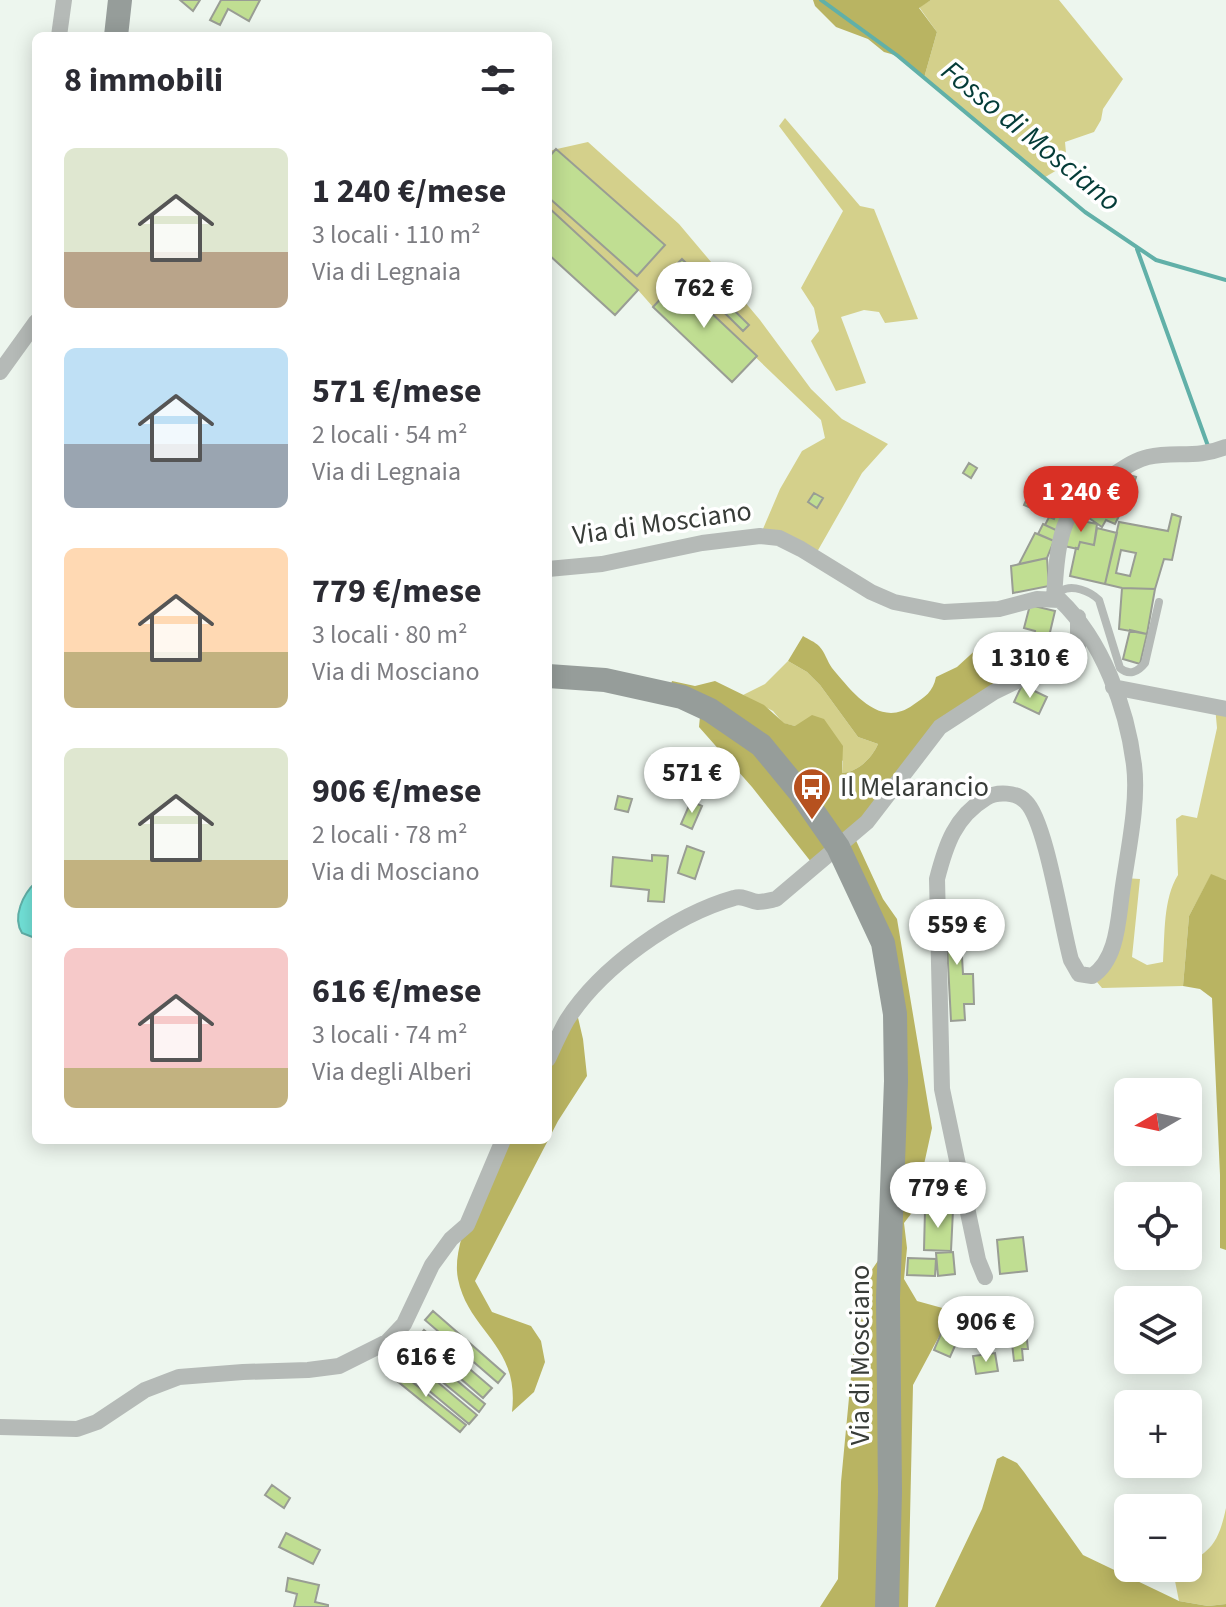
<!DOCTYPE html>
<html lang="it">
<head>
<meta charset="utf-8">
<style>
  body { margin:0; font-family:"Source Sans 3",sans-serif; background:#f7f7f7; color:#2b2b33; height:100vh; display:flex; flex-direction:column; font-size:30px; white-space:nowrap }
  * { box-sizing:border-box; margin:0 }
  p { font-size:26px; color:#7c7c81 }
  .icon { flex:none; width:44px; height:44px; fill:none; stroke:currentColor; stroke-width:2; stroke-linecap:round; stroke-linejoin:round }
  .map { position:relative; flex:1; overflow:hidden }
  .panel { position:absolute; left:32px; top:32px; width:520px; height:1112px; display:flex; flex-direction:column; background:#fff; border-radius:12px; box-shadow:0 4px 20px #0003 }
  .panel>* { flex:none }
  .needle { width:52px; rotate:261deg }
  .fabs { position:absolute; left:1114px; top:1078px; display:grid; gap:16px }
  .fabs a { display:grid; place-items:center; width:88px; height:88px; border-radius:12px; background:#fff; box-shadow:0 4px 20px #0003; font-size:40px }
  .price { position:absolute; translate:-50% -68px; padding:0 18px; border-radius:28px; background:#fff; color:#222; font-size:26px; line-height:52px; filter:drop-shadow(0 2px 4px #0008) }
  .price::after { content:''; position:absolute; left:50%; top:48px; width:24px; height:18px; margin-left:-12px; background:inherit; clip-path:polygon(0 0,100% 0,50% 100%) }
  .price.active { background:#d93025; color:#fff }
  ul { padding:0; list-style:none }
  li { display:flex; align-items:center; gap:24px; height:200px; padding:0 32px }
  li span { display:grid; place-items:center; flex:none; width:224px; height:160px; border-radius:12px; color:#555 }
  li>.icon { margin-inline-start:auto }
  span .icon { width:96px; height:96px; fill:#fffc; stroke-width:1 }
  li b { font-size:34px }
  h2 { display:flex; justify-content:space-between; align-items:center; height:96px; padding:0 32px; font-size:34px }
  .map>svg:first-child { display:block }
  .green { fill:#d4d08b }
  .forest { fill:#b9b462 }
  .water { fill:#72e2d8; stroke:#61b0a8; stroke-width:2 }
  .lines { fill:none; stroke-linecap:round; stroke-linejoin:round }
  .stream { stroke:#61b0a8; stroke-width:4 }
  .building { fill:#c0de92; stroke:#999d94; stroke-width:2; fill-rule:evenodd }
  .service { stroke:#b5bab7; stroke-width:8 }
  .minor { stroke:#b5bab7; stroke-width:16 }
  .secondary { stroke:#969d9a; stroke-width:24 }
  .labels { text-anchor:middle; dominant-baseline:central; stroke-width:7; stroke-linejoin:round; paint-order:stroke }
  .street-label { font-size:28px; fill:#383c38; stroke:#fff }
  .poi-label { font-size:28px; fill:#383c38; stroke:#fff; text-anchor:start }
  .water-label { font-size:30px; font-style:italic; fill:#043c38; stroke:#fff }
</style>
</head>
<body>
<div class="map">
<svg width="1226" height="1607" viewBox="0 0 1226 1607">
  <rect width="100%" height="100%" fill="#edf6ee"/>
  <path class="green" d="M931 0H1059L1123 79 1103 109 1101 120 1094 132 1065 142 1067 164 1042 179 924 78 937 32 919 7Z
    M785 118 860 206 874 209 918 319 885 323 879 312 864 310 841 317 866 383 836 391 811 341 819 331 814 308 801 288 843 211 779 126Z
    M588 142 679 224 760 320 811 389 842 419 888 444 862 473 817 552 779 530 760 536 780 489 802 451 825 438 821 420 672 277 661 287 666 293 653 307 638 290 548 207V197L664 245 557 149 548 158V151Z
    M788 661 807 672 820 685 858 737 878 744C872 758 858 772 842 773L843 761 795 726 783 723 773 711 743 695 765 684Z
    M1215 706 1226 709V880L1211 875 1189 916 1183 986 1102 988 1092 976 1103 968 1124 878 1140 879 1132 957 1147 965 1163 962C1165 934 1163 899 1178 875L1176 819 1182 815 1197 818 1217 728Z
    M1226 1508V1604L1208 1606 1179 1601 1174 1576C1204 1549 1216 1556 1226 1508Z"/>
  <path class="forest" d="M813 0H931L919 8 937 32 924 78 898 56 884 52 868 39 836 27 815 6Z
    M1004 633 1006 686 940 727 853 834 883 899 897 919 932 1128 914 1210 904 1223 907 1248 904 1279 917 1301 946 1309 943 1329 913 1385 908 1607H820L838 1579 841 1482 858 1303 871 1271 890 1243 895 1014 838 847 815 867 752 787 699 727 701 706 668 693 672 681 695 686 715 681 764 705 784 723 795 726 812 715 824 719 843 746 842 773C858 772 872 758 878 744L858 737 820 685 807 672 788 661 803 636C808 639 815 642 819 646 825 652 827 661 832 668 853 693 880 729 913 705 925 697 933 692 936 677L957 667 992 635Z
    M1211 874 1226 880V1250L1220 1248V1175L1212 998 1200 989 1183 986 1189 916Z
    M576 1009 583 1039 587 1076 558 1121 475 1281 492 1312 531 1326 541 1341 545 1362 534 1392 512 1412C520 1344 469 1333 458 1279 450 1241 488 1176 503 1140H548V1059Z
    M1003 1456 1017 1463 1024 1472 1083 1555 1179 1601 1208 1606 1226 1604V1607H935L982 1509 997 1459Z"/>
  <path class="water" d="M36 882V937L35 938 22 933C12 917 23 894 36 882Z"/>
  <g class="lines">
    <path class="stream" d="M821 0 898 56 1085 212 1156 260 1226 280
      M1137 249 1208 446"/>
  </g>
  <path class="building" d="M180 0H200L193 11Z
    M221 0H260L249 21 228 9 220 25 210 20Z
    M556 149 665 245 637 276 548 197V158Z
    M548 207 638 290 615 315 548 254Z
    M682 259 749 325 743 331 676 265Z
    M672 276 757 356 732 382 653 307 666 293 661 288Z
    M969 463 977 468 971 478 963 473Z
    M1122 473 1136 477 1131 492 1115 524 1106 520 1102 527 1089 518 1109 481Z
    M1034 482 1055 491 1045 514 1024 505Z
    M814 493 823 498 817 508 808 502Z
    M1056 514 1065 519 1058 531 1045 525 1049 517 1054 519Z
    M1172 514 1181 517 1172 560 1164 559 1155 589 1122 588 1105 584 1119 522 1168 531ZM1121 550 1136 553 1130 576 1116 573Z
    M1073 519 1097 524 1094 545 1080 542 1078 549 1064 546Z
    M1043 524 1058 531 1054 541 1038 534Z
    M1097 528 1117 533 1105 584 1070 576 1076 548 1078 549 1080 542 1094 545Z
    M1035 533 1054 541 1047 558 1019 564Z
    M1047 558 1049 586 1013 593 1011 566Z
    M1122 588 1155 589 1147 634 1119 629Z
    M1030 605 1055 611 1047 645 1033 642 1035 631 1024 628Z
    M1130 630 1147 634 1140 664 1123 659Z
    M1022 685 1047 697 1039 714 1014 702Z
    M618 796 632 799 628 812 615 809Z
    M691 801 702 806 692 829 681 824Z
    M687 846 704 852 695 879 678 873Z
    M652 855 668 856 664 902 648 901 649 890 611 886 613 857 652 861Z
    M959 905 963 974H973L974 1004H964L965 1020 951 1021 945 906Z
    M925 1210H953L951 1251 924 1250Z
    M1023 1237 1027 1271 1000 1274 997 1240Z
    M953 1252 955 1274 938 1276 936 1253Z
    M908 1258 936 1259 935 1276 907 1275Z
    M967 1308 959 1337 943 1329 946 1309Z
    M433 1311 505 1374 498 1383 425 1320Z
    M943 1329 959 1337 950 1357 934 1350Z
    M424 1330 492 1388 483 1398 416 1340Z
    M1026 1332 1028 1349H1022L1023 1360 1014 1361 1011 1334Z
    M413 1344 485 1404 479 1412 406 1352Z
    M995 1353 998 1371 976 1374 973 1356Z
    M405 1355 477 1415 469 1424 397 1364Z
    M391 1365 466 1425 460 1432 386 1372Z
    M272 1485 290 1498 284 1508 265 1495Z
    M286 1533 320 1550 313 1564 279 1547Z
    M288 1578 319 1585 315 1602 328 1605V1607H294L297 1594 286 1591Z"/>
  <g class="lines">
    <path class="service" d="M1060 598 1061 591C1072 584 1090 591 1099 600L1120 668C1129 676 1138 672 1145 663L1159 602"/>
    <path class="minor" d="M59 36 64 0
      M0 372 36 322
      M548 569 602 564 702 543 760 536 779 538 801 549 871 592 894 602 944 612 999 609 1037 599 1060 600C1102 640 1127 708 1134 765 1139 803 1127 855 1122 893 1118 921 1117 960 1092 976L1079 974 1071 960C1062 928 1046 821 1026 802 1017 792 997 791 986 798 955 817 946 844 937 879L942 1089 978 1260 985 1277
      M1054 599C1056 566 1057 525 1080 499 1088 490 1100 484 1110 477 1121 470 1134 460 1148 457 1175 451 1197 459 1226 447
      M1113 687 1226 709
      M548 1059C554 1046 560 1032 567 1020 601 967 674 915 734 898 743 895 749 901 758 902 764 902 771 900 776 899L867 822 940 727 994 692 1019 680 1071 665 1078 653V617
      M0 1427 77 1429 97 1422 145 1390 179 1377 243 1372 308 1370 339 1366 387 1342 404 1324 432 1265 451 1239 467 1225 503 1140"/>
    <path class="secondary" d="M116 36 120 0
      M548 676 605 680 682 697 710 710 761 745 799 791 838 847 883 943 895 1014 896 1081 888 1298 890 1492 887 1607"/>
  </g>
  <defs>
    <g id="bus-pin" transform="scale(2)"><path d="M0 17L-7.5 6A9.5 9.5 0 1 1 7.5 6Z" fill="#b6511f" stroke="#fff"/><path d="M-5-6H5V4H4V6H2V4H-2V6H-4V4H-5ZM-3.5-4V0h7V-4ZM-3.5 1.2v1.5H-2V1.2ZM2 1.2v1.5H3.5V1.2Z" fill="#fff"/></g>
  </defs>
  <g fill-rule="evenodd">
    <use href="#bus-pin" x="812" y="787"/>
  </g>
  <g class="labels">
    <g class="street-label">
      <text transform="translate(662 523) rotate(-8)">Via di Mosciano</text>
      <text transform="translate(860 1355) rotate(-90)">Via di Mosciano</text>
    </g>
    <g class="poi-label">
      <text x="840" y="787">Il Melarancio</text>
    </g>
    <g class="water-label">
      <text transform="translate(1031 136) rotate(39)">Fosso di Mosciano</text>
    </g>
  </g>
</svg>
<div class="fabs">
<a><svg class="needle" viewBox="-14 -14 28 28"><path d="M0-13l5 13h-10z" fill="#e53935"/><path d="M0 13l5-13h-10z" fill="#7c7c81"/></svg></a>
<a><svg class="icon" aria-label="locate" viewBox="0 0 24 24"><circle cx="12" cy="12" r="6"/><path d="M12 2v4M12 18v4M2 12h4M18 12h4"/></svg></a>
<a><svg class="icon" aria-label="layers" viewBox="0 0 24 24"><path d="M12 4l9 5-9 5-9-5zM3 14l9 5 9-5"/></svg></a>
<a>+</a>
<a>−</a>
</div>
<b class="price" style="left:704px;top:330px">762 €</b>
<b class="price active" style="left:1081px;top:534px">1 240 €</b>
<b class="price" style="left:1030px;top:700px">1 310 €</b>
<b class="price" style="left:692px;top:815px">571 €</b>
<b class="price" style="left:957px;top:967px">559 €</b>
<b class="price" style="left:938px;top:1230px">779 €</b>
<b class="price" style="left:986px;top:1364px">906 €</b>
<b class="price" style="left:426px;top:1399px">616 €</b>
<section class="panel">
<h2>8 immobili<svg class="icon" aria-label="filters" viewBox="0 0 24 24"><path d="M4 7h16M4 17h16"/><circle cx="9" cy="7" r="2"/><circle cx="15" cy="17" r="2"/></svg></h2>
<ul>
<li><span style="background:linear-gradient(#dfe7d0 65%,#b9a48a 0)"><svg class="icon" aria-label="home" viewBox="0 0 24 24"><path d="M3 11l9-7 9 7M6 9v11h12V9"/></svg></span><div><b>1 240 €/mese</b><p>3 locali · 110 m²</p><p>Via di Legnaia</p></div></li>
<li><span style="background:linear-gradient(#bfe0f5 60%,#9aa5b1 0)"><svg class="icon" aria-label="home" viewBox="0 0 24 24"><path d="M3 11l9-7 9 7M6 9v11h12V9"/></svg></span><div><b>571 €/mese</b><p>2 locali · 54 m²</p><p>Via di Legnaia</p></div></li>
<li><span style="background:linear-gradient(#ffd9b3 65%,#c2b280 0)"><svg class="icon" aria-label="home" viewBox="0 0 24 24"><path d="M3 11l9-7 9 7M6 9v11h12V9"/></svg></span><div><b>779 €/mese</b><p>3 locali · 80 m²</p><p>Via di Mosciano</p></div></li>
<li><span style="background:linear-gradient(#dfe7d0 70%,#c2b280 0)"><svg class="icon" aria-label="home" viewBox="0 0 24 24"><path d="M3 11l9-7 9 7M6 9v11h12V9"/></svg></span><div><b>906 €/mese</b><p>2 locali · 78 m²</p><p>Via di Mosciano</p></div></li>
<li><span style="background:linear-gradient(#f6c9c9 75%,#c2b280 0)"><svg class="icon" aria-label="home" viewBox="0 0 24 24"><path d="M3 11l9-7 9 7M6 9v11h12V9"/></svg></span><div><b>616 €/mese</b><p>3 locali · 74 m²</p><p>Via degli Alberi</p></div></li>
</ul>
</section>
</div>
</body>
</html>
